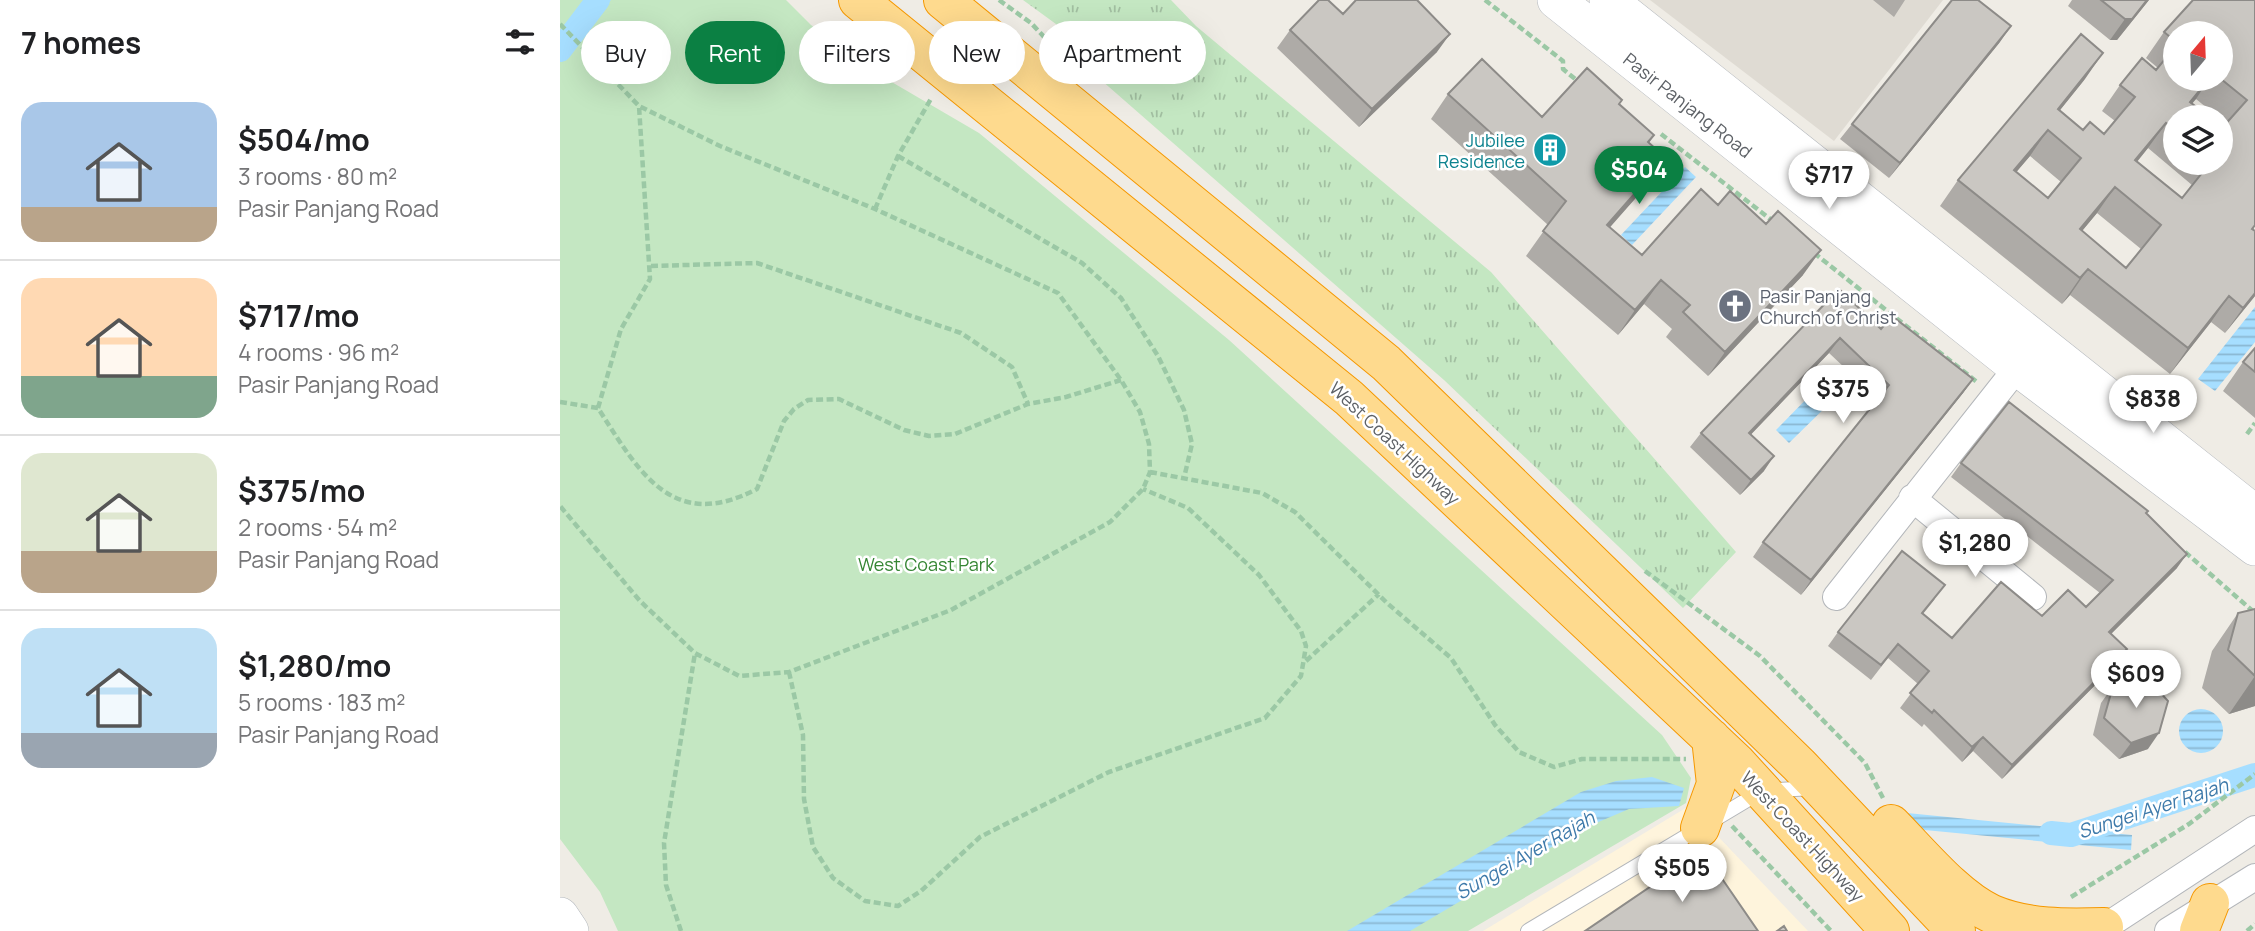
<!DOCTYPE html>
<html lang="en">
<head>
<meta charset="utf-8">
<style>
  body { margin:0; font-family:Manrope,sans-serif; background:#f6f6f6; color:#202124; height:100vh; display:flex; flex-direction:column; font-size:26px; white-space:nowrap }
  * { box-sizing:border-box; margin:0 }
  p { font-size:23px; color:#757577 }
  .icon { flex:none; width:38px; height:38px; fill:none; stroke:currentColor; stroke-width:2; stroke-linecap:round; stroke-linejoin:round }
  .map { position:relative; flex:1; overflow:hidden }
  .side { display:flex; flex-direction:column; background:#fff; width:560px }
  .side>* { flex:none }
  .guide { position:absolute; left:21px; top:21px; width:665px; height:63px; display:flex; gap:14px }
  .needle { width:46px; rotate:19deg }
  .buttons { position:absolute; left:1603px; top:21px; display:grid; gap:14px }
  .buttons a { display:grid; place-items:center; width:70px; height:70px; border-radius:50%; background:#fff; box-shadow:0 7px 28px #0002; font-size:35px }
  .price { position:absolute; translate:-50% -60px; padding:0 16px; border-radius:24px; background:#fff; color:#222; font-size:23px; line-height:46px; filter:drop-shadow(0 2px 4px #0008) }
  .price::after { content:''; position:absolute; left:50%; top:42px; width:21px; height:16px; margin-left:-10px; background:inherit; clip-path:polygon(0 0,100% 0,50% 100%) }
  .price.current { background:#0b8043; color:#fff }
  ul { padding:0; list-style:none }
  li { display:flex; align-items:center; gap:21px; height:175px; padding:0 21px }
  li+li { border-top:2px solid #e0e0e0 }
  li span { display:grid; place-items:center; flex:none; width:196px; height:140px; border-radius:21px; color:#555 }
  li>.icon { margin-inline-start:auto }
  span .icon { width:84px; height:84px; fill:#fffc; stroke-width:1 }
  li b { font-size:30px }
  h2 { display:flex; justify-content:space-between; align-items:center; height:84px; padding:0 21px; font-size:30px }
  .chip { padding:0 24px; border-radius:32px; background:#fff; box-shadow:0 7px 28px #0002; font-size:24px; line-height:63px }
  .chip.current { background:#0b8043; color:#fff }
  main { display:flex; flex:1; min-height:0 }
  .map>svg:first-child { display:block }
  .commercial { fill:#fef4dc }
  .education { fill:#dfdbd3 }
  .grass { fill:url(#grass-tufts) }
  .green { fill:#c4e7c2 }
  .water { fill:url(#water-rules) }
  .lines { fill:none; stroke-linecap:round; stroke-linejoin:round }
  .canal { stroke:#a6deff; stroke-width:24 }
  .lane-casing { stroke:#b3b6ba; stroke-width:16 }
  .street-casing { stroke:#b3b6ba; stroke-width:28 }
  .secondary-casing { stroke:#b4b8bd; stroke-width:38 }
  .highway-casing { stroke:#f59800; stroke-width:40 }
  .path { stroke:#9bc8a5; stroke-width:4.5; stroke-dasharray:7 3.5; stroke-linecap:butt }
  .lane { stroke:#fff; stroke-width:14 }
  .street { stroke:#fff; stroke-width:26 }
  .secondary { stroke:#fff; stroke-width:37 }
  .highway { stroke:#feda8e; stroke-width:38 }
  .wall { fill:#aeaba7; fill-rule:evenodd }
  .shaded-wall { fill:#8d8b88 }
  .building { fill:#cac7c2; stroke:#8d8b88; stroke-width:2; fill-rule:evenodd }
  .labels { text-anchor:middle; dominant-baseline:central; stroke-width:5; stroke-linejoin:round; paint-order:stroke }
  .street-label { font-size:18px; fill:#5d6166; stroke:#fff }
  .culture-label { font-size:18px; fill:#0d838f; stroke:#fff; text-anchor:end }
  .worship-label { font-size:18px; fill:#5b616d; stroke:#fff; text-anchor:start }
  .park-label { font-size:18px; fill:#368634; stroke:#fff }
  .water-label { font-size:19px; font-style:italic; fill:#3e7aaa; stroke:#fff }
</style>
</head>
<body>
<main>
<section class="side">
<h2>7 homes<svg class="icon" aria-label="filters" viewBox="0 0 24 24"><path d="M4 7h16M4 17h16"/><circle cx="9" cy="7" r="2"/><circle cx="15" cy="17" r="2"/></svg></h2>
<ul>
<li><span style="background:linear-gradient(#a9c7e8 75%,#b9a48a 0)"><svg class="icon" aria-label="home" viewBox="0 0 24 24"><path d="M3 11l9-7 9 7M6 9v11h12V9"/></svg></span><div><b>$504/mo</b><p>3 rooms · 80 m²</p><p>Pasir Panjang Road</p></div></li>
<li><span style="background:linear-gradient(#ffd9b3 70%,#7fa58c 0)"><svg class="icon" aria-label="home" viewBox="0 0 24 24"><path d="M3 11l9-7 9 7M6 9v11h12V9"/></svg></span><div><b>$717/mo</b><p>4 rooms · 96 m²</p><p>Pasir Panjang Road</p></div></li>
<li><span style="background:linear-gradient(#dfe7d0 70%,#b9a48a 0)"><svg class="icon" aria-label="home" viewBox="0 0 24 24"><path d="M3 11l9-7 9 7M6 9v11h12V9"/></svg></span><div><b>$375/mo</b><p>2 rooms · 54 m²</p><p>Pasir Panjang Road</p></div></li>
<li><span style="background:linear-gradient(#bfe0f5 75%,#9aa5b1 0)"><svg class="icon" aria-label="home" viewBox="0 0 24 24"><path d="M3 11l9-7 9 7M6 9v11h12V9"/></svg></span><div><b>$1,280/mo</b><p>5 rooms · 183 m²</p><p>Pasir Panjang Road</p></div></li>
</ul>
</section>
<div class="map">
<svg width="1695" height="931" viewBox="0 0 1695 931">
  <defs>
    <pattern id="grass-tufts" width="24" height="20" patternUnits="userSpaceOnUse" patternTransform="scale(1.75)"><rect width="24" height="20" fill="#c4e7c2"/><path d="M3 7l-1-3M5 7V3M7 7l1-3M15 17l-1-3M17 17v-4M19 17l1-3" fill="none" stroke="#a2bfa1"/></pattern>
    <pattern id="water-rules" width="6" height="5" patternUnits="userSpaceOnUse" patternTransform="scale(1.75)"><rect width="6" height="5" fill="#a6deff"/><path d="M0 2.5h6" fill="none" stroke="#8ab7d2"/></pattern>
  </defs>
  <rect width="100%" height="100%" fill="#efece5"/>
  <path class="commercial" d="M1129 806 1248 931H923Z"/>
  <path class="education" d="M1090 0H1383L1274 141Z"/>
  <path class="grass" d="M463 0H611L636 26 931 272 1176 552 1123 608 884 380 517 59 522 43Z"/>
  <path class="green" d="M0 0H226L251 25 318 74 419 133 669 340 1102 735 1131 778 1126 803 908 931H58L40 892 0 839Z"/>
  <path class="water" d="M28 0H51L22 36 8 24Z
    M1125 167 1136 177 1072 245 1061 235Z
    M1695 307V342L1655 391 1638 379Z
    M1261 384 1275 398 1229 443 1216 430Z
    M1619 731a22 22 0 1 1 44 0a22 22 0 1 1-44 0Z
    M1092 777 1124 788 1119 806 1069 809 1022 829 850 931H787L1021 792 1056 781Z
    M1347 813 1572 835 1571 850 1344 828Z"/>
  <g class="lines">
    <path class="canal" d="M0 50 38 0
      M1491 833 1511 835 1695 775"/>
    <g class="lane-casing">
      <path id="lane" d="M968 931 1202 791 1253 788"/>
    </g>
    <g class="street-casing">
      <path id="street" d="M1352 498 1473 597
        M1276 597 1468 354
        M1539 931 1695 829
        M1608 931 1695 877"/>
    </g>
    <g class="secondary-casing">
      <path id="secondary" d="M996 0 1457 367 1695 547
        M1048 0 1695 514
        M0 916 10 931"/>
    </g>
    <g class="highway-casing">
      <path id="highway" d="M298 0 789 398 1176 762 1330 931
        M383 0 826 363 1239 765 1396 931
        M1331 824C1359 852 1396 898 1432 914 1468 929 1506 928 1544 927
        M1140 828 1156 784 1151 738
        M1639 931 1650 903"/>
    </g>
    <path class="path" d="M439 0 471 23 501 55
      M925 0 1003 61V69L1020 83
      M0 24 79 106 160 146 315 209 498 293 561 380 580 412 589 444 590 472 583 489 550 522 391 610 229 672 179 676 135 653 80 601 0 506
      M1101 134 1214 222
      M338 156 522 263 561 298 598 356 624 410 632 444 624 478
      M315 209 338 156 372 97
      M1254 253 1417 382
      M91 266 197 263 401 333 452 367 468 404
      M0 402 38 408C79 472 112 533 197 489L224 421 234 409 248 400 279 399 344 430 369 436 395 434 468 404 506 397 561 380
      M38 408 61 329 90 279 79 106
      M1687 434 1695 423
      M590 472 702 493 735 512 827 603 891 658 935 725 959 752 994 767 1022 759H1126
      M1625 552 1695 613
      M1085 571 1200 656 1305 763 1323 798
      M746 661 819 594
      M229 672 243 735 244 799 253 847 273 878 305 901 338 906 361 891 420 837 549 772 705 718 741 676 746 646 741 631 699 575 628 508 583 489
      M1172 826 1271 931
      M1511 897 1629 824 1695 774
      M121 931 106 885 104 843 135 653
      M1687 931 1695 924"/>
    <use href="#lane" class="lane"/>
    <use href="#street" class="street"/>
    <use href="#secondary" class="secondary"/>
    <use href="#highway" class="highway"/>
  </g>
  <path class="wall" d="M1313 0H1345L1334 17Z
    M1512 0H1589L1557 40H1550L1508 6Z
    M1695 0 1694 230 1695 296 1665 333 1651 322 1610 374 1510 295 1502 304 1380 206 1398 180 1525 79 1500 110 1523 130 1544 134 1555 121 1542 111 1560 85 1596 70 1598 68 1586 58 1604 32ZM1615 33 1661 79H1615ZM1636 99 1658 117H1661V119L1666 123 1662 128 1661 163H1615V117ZM1588 148 1632 185 1622 198 1577 162ZM1470 156 1501 182 1488 198 1456 172ZM1537 213 1581 249 1566 268 1522 231Z
    M783 14 877 52 799 127 717 48 730 30Z
    M1440 42 1329 178 1280 139 1292 124Z
    M888 94 982 117 1059 104 1094 135 1089 143 1106 158 1089 183 1049 227 1082 255 1158 205 1243 275 1148 376 1106 337 1112 329 1084 304 1058 335 966 256 988 225 871 119Z
    M1279 289 1321 329 1413 379 1403 393 1241 595 1193 557 1203 542 1318 399 1269 353 1191 434 1204 471 1180 495 1130 447 1141 433Z
    M1695 348V418L1663 391 1683 362Z
    M1401 463 1586 514 1617 568 1551 634 1567 649 1556 664 1442 779 1413 751 1402 762 1364 724 1362 727 1340 708 1358 684 1328 658 1311 680 1268 646 1278 632 1375 599 1363 614 1392 638 1482 616 1526 607 1540 593 1391 477Z
    M1695 609V706L1669 714 1642 688 1652 651 1678 613Z
    M1553 686 1588 749 1559 759 1533 735 1541 703Z"/>
  <path class="shaded-wall" d="M1587 0H1589L1557 40H1550L1565 19Z
    M1451 26 1440 42 1329 178 1340 163Z
    M890 34 877 52 799 127 812 109Z
    M1543 53 1525 79 1480 135 1498 109Z
    M1649 79 1636 99 1621 117 1630 102Z
    M1606 123 1588 148 1557 186 1575 160Z
    M1488 130 1470 156 1436 196 1454 170Z
    M1106 158 1089 183 1030 250 1047 225Z
    M1555 187 1537 213 1502 255 1520 229Z
    M1261 250 1243 275 1148 376 1165 352Z
    M1528 269 1510 295 1502 304 1520 278Z
    M1101 280 1084 304 1058 335 1075 310Z
    M1695 293V296L1665 333 1683 308Z
    M1669 296 1651 322 1610 374 1628 348Z
    M1280 338 1269 353 1179 447 1189 433Z
    M1413 379 1403 393 1241 595 1251 580Z
    M1214 456 1204 471 1180 495 1191 480Z
    M1627 554 1617 568 1539 646 1549 632Z
    M1567 649 1556 664 1442 779 1452 765Z
    M1695 676V706L1669 714Z
    M1599 733 1588 749 1559 759 1571 743Z
    M1423 737 1413 751 1402 762 1412 747Z"/>
  <path class="building" d="M759 0H768L783 14 796 0H857L890 34 812 109 730 30Z
    M1392 0H1418L1451 26 1340 163 1292 124Z
    M1541 0H1587L1572 19H1565Z
    M1633 0H1695V225L1692 229 1695 231V293L1683 308 1669 296 1628 348 1528 269 1520 278 1398 180 1521 34 1543 53 1498 109 1523 130 1530 122 1544 134 1575 97 1560 85 1582 58 1596 70 1615 47V79H1649L1630 102 1649 117H1615V130L1606 123 1575 160 1622 198 1650 163H1661V127L1662 128 1687 100 1661 79V33H1615V41L1604 32ZM1488 130 1521 158 1488 198 1454 170ZM1555 187 1601 225 1566 268 1520 229Z
    M922 59 982 117 1027 68 1062 100 1059 104 1094 135 1088 142 1106 158 1047 225 1082 255 1141 189 1158 205 1170 191 1206 224 1218 211 1261 250 1165 352 1123 312 1130 305 1101 280 1075 310 983 231 1006 201 888 94Z
    M1279 289 1321 329 1332 316 1413 379 1251 580 1203 542 1329 385 1280 338 1189 433 1214 456 1191 480 1141 433Z
    M1695 348V372L1683 362Z
    M1449 402 1588 511 1586 513 1627 554 1549 632 1567 649 1452 765 1423 737 1412 747 1374 710 1372 713 1350 693 1369 671 1338 644 1321 665 1278 632 1342 551 1385 585 1362 613 1392 638 1441 582 1482 616 1508 590 1526 607 1553 580 1401 463Z
    M1695 609V676L1668 650 1678 613Z
    M1588 679 1608 701 1599 733 1571 743 1544 718 1553 686Z
    M1143 851 1198 931H1025Z
    M1224 926 1227 931H1217Z"/>
  <defs>
    <g id="building-disc" transform="scale(1.75)"><circle r="9.5" fill="#0f9aa8" stroke="#fff"/><path d="M-4-6H4V6H1V3H-1V6H-4ZM-2.5-4.3h1.7v1.8h-1.7ZM.8-4.3h1.7v1.8H.8ZM-2.5-1h1.7V.8h-1.7ZM.8-1h1.7V.8H.8Z" fill="#fff"/></g>
    <g id="church-disc" transform="scale(1.75)"><circle r="9.5" fill="#6b7280" stroke="#fff"/><path d="M-1.2-6h2.4v3.5h3.3v2.4h-3.3V6h-2.4V-.1h-3.3v-2.4h3.3Z" fill="#fff"/></g>
  </defs>
  <g fill-rule="evenodd">
    <use href="#building-disc" x="990" y="150"/>
    <use href="#church-disc" x="1175" y="306"/>
  </g>
  <g class="labels">
    <g class="street-label">
      <text transform="translate(1128 105) rotate(38)">Pasir Panjang Road</text>
      <text transform="translate(835 443) rotate(43)">West Coast Highway</text>
      <text transform="translate(1243 836) rotate(47)">West Coast Highway</text>
    </g>
    <g class="culture-label">
      <text x="965" y="140">Jubilee<tspan x="965" dy="21">Residence</tspan></text>
    </g>
    <g class="worship-label">
      <text x="1200" y="296">Pasir Panjang<tspan x="1200" dy="21">Church of Christ</tspan></text>
    </g>
    <g class="park-label">
      <text x="366" y="564">West Coast Park</text>
    </g>
    <g class="water-label">
      <text transform="translate(1593 808) rotate(-18)">Sungei Ayer Rajah</text>
      <text transform="translate(965 855) rotate(-30)">Sungei Ayer Rajah</text>
    </g>
  </g>
</svg>
<div class="buttons">
<a><svg class="needle" viewBox="-14 -14 28 28"><path d="M0-13l5 13h-10z" fill="#e53935"/><path d="M0 13l5-13h-10z" fill="#757577"/></svg></a>
<a><svg class="icon" aria-label="layers" viewBox="0 0 24 24"><path d="M12 4l9 5-9 5-9-5zM3 14l9 5 9-5"/></svg></a>
</div>
<b class="price current" style="left:1079px;top:206px">$504</b>
<b class="price" style="left:1269px;top:211px">$717</b>
<b class="price" style="left:1283px;top:425px">$375</b>
<b class="price" style="left:1593px;top:435px">$838</b>
<b class="price" style="left:1415px;top:579px">$1,280</b>
<b class="price" style="left:1576px;top:710px">$609</b>
<b class="price" style="left:1122px;top:904px">$505</b>
<div class="guide">
<a class="chip">Buy</a>
<a class="chip current">Rent</a>
<a class="chip">Filters</a>
<a class="chip">New</a>
<a class="chip">Apartment</a>
</div>
</div>
</main>
</body>
</html>
